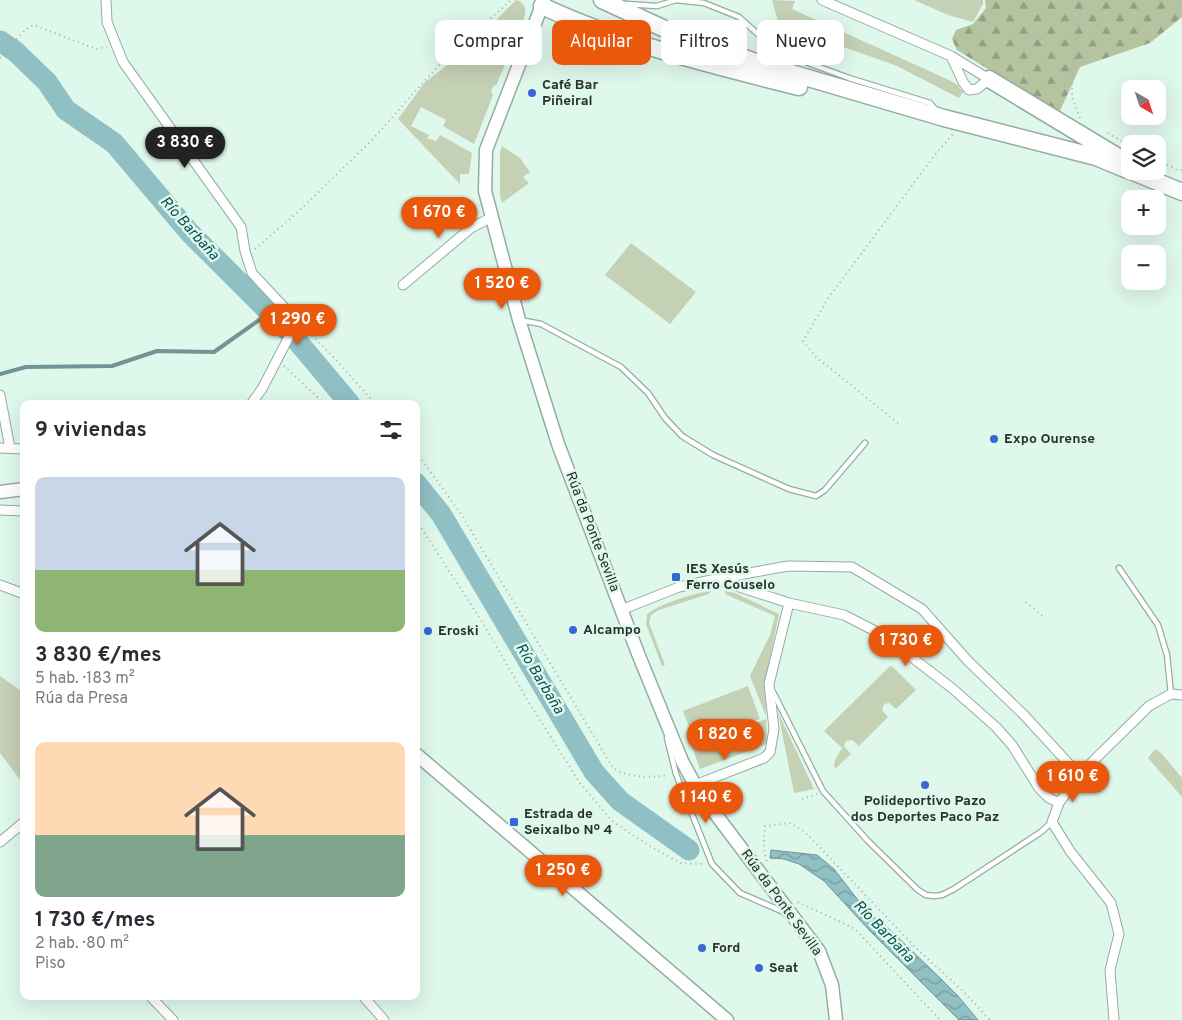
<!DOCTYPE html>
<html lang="es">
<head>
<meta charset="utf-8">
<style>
  body { margin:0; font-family:Overpass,sans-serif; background:#f2f2f3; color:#2b2b33; height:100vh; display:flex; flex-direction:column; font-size:19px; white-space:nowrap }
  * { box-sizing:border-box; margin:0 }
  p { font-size:16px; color:#7c7c81 }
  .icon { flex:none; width:28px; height:28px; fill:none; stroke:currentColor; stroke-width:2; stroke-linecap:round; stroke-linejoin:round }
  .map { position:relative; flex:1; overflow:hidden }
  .drawer { position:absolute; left:20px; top:400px; width:400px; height:600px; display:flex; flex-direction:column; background:#fff; border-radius:10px; box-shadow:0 5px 20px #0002 }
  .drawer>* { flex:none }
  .banner { position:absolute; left:435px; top:20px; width:475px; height:45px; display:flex; gap:10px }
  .needle { width:32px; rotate:141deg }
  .controls { position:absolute; left:1121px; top:80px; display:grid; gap:10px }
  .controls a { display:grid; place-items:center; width:45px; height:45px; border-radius:10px; background:#fff; box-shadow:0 5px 20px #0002; font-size:25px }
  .price { position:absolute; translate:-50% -42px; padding:0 11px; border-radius:18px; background:#ea580c; color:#fff; font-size:16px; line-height:32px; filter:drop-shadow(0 1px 2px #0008) }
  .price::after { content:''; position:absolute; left:50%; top:30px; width:15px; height:11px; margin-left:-8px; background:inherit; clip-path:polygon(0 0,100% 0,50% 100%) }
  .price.selected { background:#222; color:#fff }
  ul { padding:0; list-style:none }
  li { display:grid; align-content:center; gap:10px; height:265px; padding:0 15px }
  li span { display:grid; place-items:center; height:155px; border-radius:10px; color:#555 }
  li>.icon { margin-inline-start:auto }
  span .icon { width:90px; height:90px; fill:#fffc; stroke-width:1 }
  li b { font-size:21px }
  h2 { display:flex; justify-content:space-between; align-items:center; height:60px; padding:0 15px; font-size:21px }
  .tag { padding:0 18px; border-radius:10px; background:#fff; box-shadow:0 5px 20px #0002; font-size:18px; line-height:45px }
  .tag.selected { background:#ea580c; color:#fff }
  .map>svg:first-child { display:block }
  .green { fill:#c5d1b5 }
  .forest { fill:url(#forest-firs) }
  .water { fill:url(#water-waves); stroke:#719597 }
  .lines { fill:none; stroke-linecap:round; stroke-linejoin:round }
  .stream { stroke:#719597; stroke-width:4 }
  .river { stroke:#90bfc4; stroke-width:21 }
  .lane-casing { stroke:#95aca1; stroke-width:7 }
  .street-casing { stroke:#95aca1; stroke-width:11 }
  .secondary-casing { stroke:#95aca1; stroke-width:15 }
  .highway-casing { stroke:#95aca1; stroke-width:19 }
  .path { stroke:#9db0a7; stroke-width:2; stroke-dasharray:1 4; stroke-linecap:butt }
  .lane { stroke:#fff; stroke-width:4.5 }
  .street { stroke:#fff; stroke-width:9 }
  .secondary { stroke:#fff; stroke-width:12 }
  .highway { stroke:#fff; stroke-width:16 }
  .poi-dot { fill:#3866d6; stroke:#dff8ec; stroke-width:2 }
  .labels { text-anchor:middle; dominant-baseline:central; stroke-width:5; stroke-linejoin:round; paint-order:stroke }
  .poi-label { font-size:14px; font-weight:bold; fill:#29322e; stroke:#dff8ec; text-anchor:start }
  .street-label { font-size:14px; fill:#29322e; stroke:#dff8ec }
  .water-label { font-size:15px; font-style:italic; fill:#095056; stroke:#dff8ec }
</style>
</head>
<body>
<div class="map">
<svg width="1182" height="1020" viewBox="0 0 1182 1020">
  <defs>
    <pattern id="forest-firs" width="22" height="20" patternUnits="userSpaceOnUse" patternTransform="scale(1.25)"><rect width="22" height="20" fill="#b5c3a1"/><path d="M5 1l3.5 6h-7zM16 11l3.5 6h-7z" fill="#939f84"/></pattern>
    <pattern id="water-waves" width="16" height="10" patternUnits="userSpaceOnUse" patternTransform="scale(1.25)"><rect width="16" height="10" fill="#90bfc4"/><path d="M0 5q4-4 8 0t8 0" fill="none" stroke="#769ca0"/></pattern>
  </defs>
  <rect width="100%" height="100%" fill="#dff8ec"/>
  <path class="green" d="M516 0C534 5 521 25 516 36L497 19Z
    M772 0 795 1 792 9 947 79 958 85 960 89 964 91 959 98 897 66 810 35 778 22Z
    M914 0H983V4L973 22 948 15Z
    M489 25 474 44 506 62 496 86 494 85 491 91 493 95 474 144 443 126 446 120 421 107 411 126 429 135 427 138 436 141 440 135 472 153 469 174H460V184L398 119 425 82 441 70Z
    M502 146 520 158 530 172 523 177 529 183 502 203 500 196V152Z
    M631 243 696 292 670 324 605 275Z
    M711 591 709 594 659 610 651 615 649 623 665 665 662 666 646 624 647 615C654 605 698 592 711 591Z
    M724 591 735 593 779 614 765 683 766 716 750 676 770 635 775 616 727 595Z
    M890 666 893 667 916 690 896 709 889 703 884 704 882 710 888 717 859 746 852 740 846 741 844 746 851 754 836 768 834 767 835 760 842 748 824 731Z
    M0 676 24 693V785L0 753Z
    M748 686 760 719 695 743 683 711Z
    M778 712 814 789 794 793Z
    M766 719 767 744 700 769 692 747Z
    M1155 749 1161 753 1182 778V797L1148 758Z"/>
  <path class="forest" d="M985 0H1182V17L1150 43 1080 67 1059 113 957 50 952 39 956 30 973 24 986 8Z"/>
  <path class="water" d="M771 850 817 855 834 869 868 913 885 925 938 976 958 996 978 1020H959L870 931 824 881 799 864 784 859 770 858Z"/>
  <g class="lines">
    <path class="stream" d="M0 374 26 367 112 366 157 351 214 352 269 313"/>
    <path class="river" d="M0 41 16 52 47 82 66 110 114 143 190 233 293 336 350 404
      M416 483 441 514 594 772 620 801 689 850"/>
    <g class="lane-casing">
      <path id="lane" d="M626 4 657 6 676 0 704 3 739 17 760 36 792 57 849 78 930 103 936 110
        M520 320 541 324 621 367 648 393 665 418 682 436 713 455 789 489 816 496 825 490 865 443
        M1119 568 1158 625 1167 655 1171 694
        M773 692 823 791 868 841 918 890 926 895 934 896 942 895 954 889 1041 832 1052 822
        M667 738 676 774 712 864 740 893 786 913"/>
    </g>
    <g class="street-casing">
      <path id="street" d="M106 0 107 22 123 62 241 227 245 251 252 273 297 321 262 389 251 404
        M822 0 951 56 989 79 977 89 969 90 963 82 951 56
        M403 285 471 228 492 217
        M0 395 10 448
        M0 448 24 449
        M0 510 24 511
        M718 580 789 603 844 615 883 635 953 689 996 727 1012 745 1039 788 1049 798 1059 803
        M0 585 24 594
        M621 610 679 587 716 579 788 566 852 567 922 609 968 661 1024 715 1079 775 1149 706 1171 694 1182 695
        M1079 775 1059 803 1052 822 1070 851 1111 903 1119 934 1110 970 1114 1020
        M695 785 764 758 770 752 774 729 769 684 789 603
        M0 842 24 822
        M150 996 173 1020
        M363 996 384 1020"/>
    </g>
    <g class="secondary-casing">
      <path id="secondary" d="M544 0 486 150 485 191 519 320 558 444 639 656 682 761 695 785 714 812 819 951 832 985 836 1020
        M0 492 24 489
        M416 754 727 1020"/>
    </g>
    <g class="highway-casing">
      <path id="highway" d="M602 0 667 30 764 65 944 118 1096 157 1130 171
        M542 6C623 44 712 65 799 87
        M989 79 1120 158
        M1131 171 1182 192"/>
    </g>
    <path class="path" d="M0 58 26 29 34 25 96 49 107 47
      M1080 118 1072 97V68L1082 0
      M1108 133 1130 146
      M1158 160 1177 170H1182
      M255 249 299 211 372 140 437 67 511 0
      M305 328 341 365 375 404
      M284 366 325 404
      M898 423 816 357 803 341 827 300 934 156 953 134
      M416 452 461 514 613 768C630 778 649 778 669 775
      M416 520 481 620 531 706 580 783 612 821 651 847 681 863 704 864
      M1026 602 1045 618
      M802 799 817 794
      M767 861C762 850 764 837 765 826L790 823 805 832 915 947 963 991 990 1020
      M798 902 855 929 940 1020"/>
    <use href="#lane" class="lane"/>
    <use href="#street" class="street"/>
    <use href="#secondary" class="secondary"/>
    <use href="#highway" class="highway"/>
  </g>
  <g class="poi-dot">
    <circle cx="532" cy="93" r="5"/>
    <circle cx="994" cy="439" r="5"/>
    <rect x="671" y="572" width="10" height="10" rx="2.5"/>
    <circle cx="573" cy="630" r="5"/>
    <circle cx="428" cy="631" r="5"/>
    <circle cx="925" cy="785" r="5"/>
    <rect x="509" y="817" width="10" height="10" rx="2.5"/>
    <circle cx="702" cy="948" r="5"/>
    <circle cx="759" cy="968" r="5"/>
  </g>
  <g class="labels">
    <g class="poi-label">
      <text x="542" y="85">Café Bar<tspan x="542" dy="16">Piñeiral</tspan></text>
      <text x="1004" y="439">Expo Ourense</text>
      <text x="686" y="569">IES Xesús<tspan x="686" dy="16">Ferro Couselo</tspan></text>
      <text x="583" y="630">Alcampo</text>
      <text x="438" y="631">Eroski</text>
      <text x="925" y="801" text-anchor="middle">Polideportivo Pazo<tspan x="925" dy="16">dos Deportes Paco Paz</tspan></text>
      <text x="524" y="814">Estrada de<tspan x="524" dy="16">Seixalbo Nº 4</tspan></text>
      <text x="712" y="948">Ford</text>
      <text x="769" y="968">Seat</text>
    </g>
    <g class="street-label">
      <text transform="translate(592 532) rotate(69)">Rúa da Ponte Sevilla</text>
      <text transform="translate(781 903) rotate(54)">Rúa da Ponte Sevilla</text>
    </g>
    <g class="water-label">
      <text transform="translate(189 229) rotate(48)">Río Barbaña</text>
      <text transform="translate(539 679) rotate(59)">Río Barbaña</text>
      <text transform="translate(883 932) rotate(46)">Río Barbaña</text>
    </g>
  </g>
</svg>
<div class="controls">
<a><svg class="needle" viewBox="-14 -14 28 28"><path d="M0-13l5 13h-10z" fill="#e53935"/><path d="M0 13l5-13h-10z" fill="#7c7c81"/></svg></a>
<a><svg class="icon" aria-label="layers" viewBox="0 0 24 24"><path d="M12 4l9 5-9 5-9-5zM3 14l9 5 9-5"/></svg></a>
<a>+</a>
<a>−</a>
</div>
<b class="price selected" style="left:185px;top:169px">3 830 €</b>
<b class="price" style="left:439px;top:239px">1 670 €</b>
<b class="price" style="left:502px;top:310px">1 520 €</b>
<b class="price" style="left:298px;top:346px">1 290 €</b>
<b class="price" style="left:906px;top:667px">1 730 €</b>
<b class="price" style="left:725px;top:761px">1 820 €</b>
<b class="price" style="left:1073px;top:803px">1 610 €</b>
<b class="price" style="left:706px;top:824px">1 140 €</b>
<b class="price" style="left:563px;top:897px">1 250 €</b>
<div class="banner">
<a class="tag">Comprar</a>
<a class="tag selected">Alquilar</a>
<a class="tag">Filtros</a>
<a class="tag">Nuevo</a>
</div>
<section class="drawer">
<h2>9 viviendas<svg class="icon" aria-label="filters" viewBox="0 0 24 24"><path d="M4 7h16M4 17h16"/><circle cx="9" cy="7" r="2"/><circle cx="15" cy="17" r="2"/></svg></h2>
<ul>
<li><span style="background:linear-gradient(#c9d6e8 60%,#8fb573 0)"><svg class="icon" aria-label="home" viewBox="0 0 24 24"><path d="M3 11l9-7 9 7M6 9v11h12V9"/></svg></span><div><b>3 830 €/mes</b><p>5 hab. · 183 m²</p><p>Rúa da Presa</p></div></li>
<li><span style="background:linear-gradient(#ffd9b3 60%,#7fa58c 0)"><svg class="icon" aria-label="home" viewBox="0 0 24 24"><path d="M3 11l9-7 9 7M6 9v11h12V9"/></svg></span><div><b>1 730 €/mes</b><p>2 hab. · 80 m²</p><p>Piso</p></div></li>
</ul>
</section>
</div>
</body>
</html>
